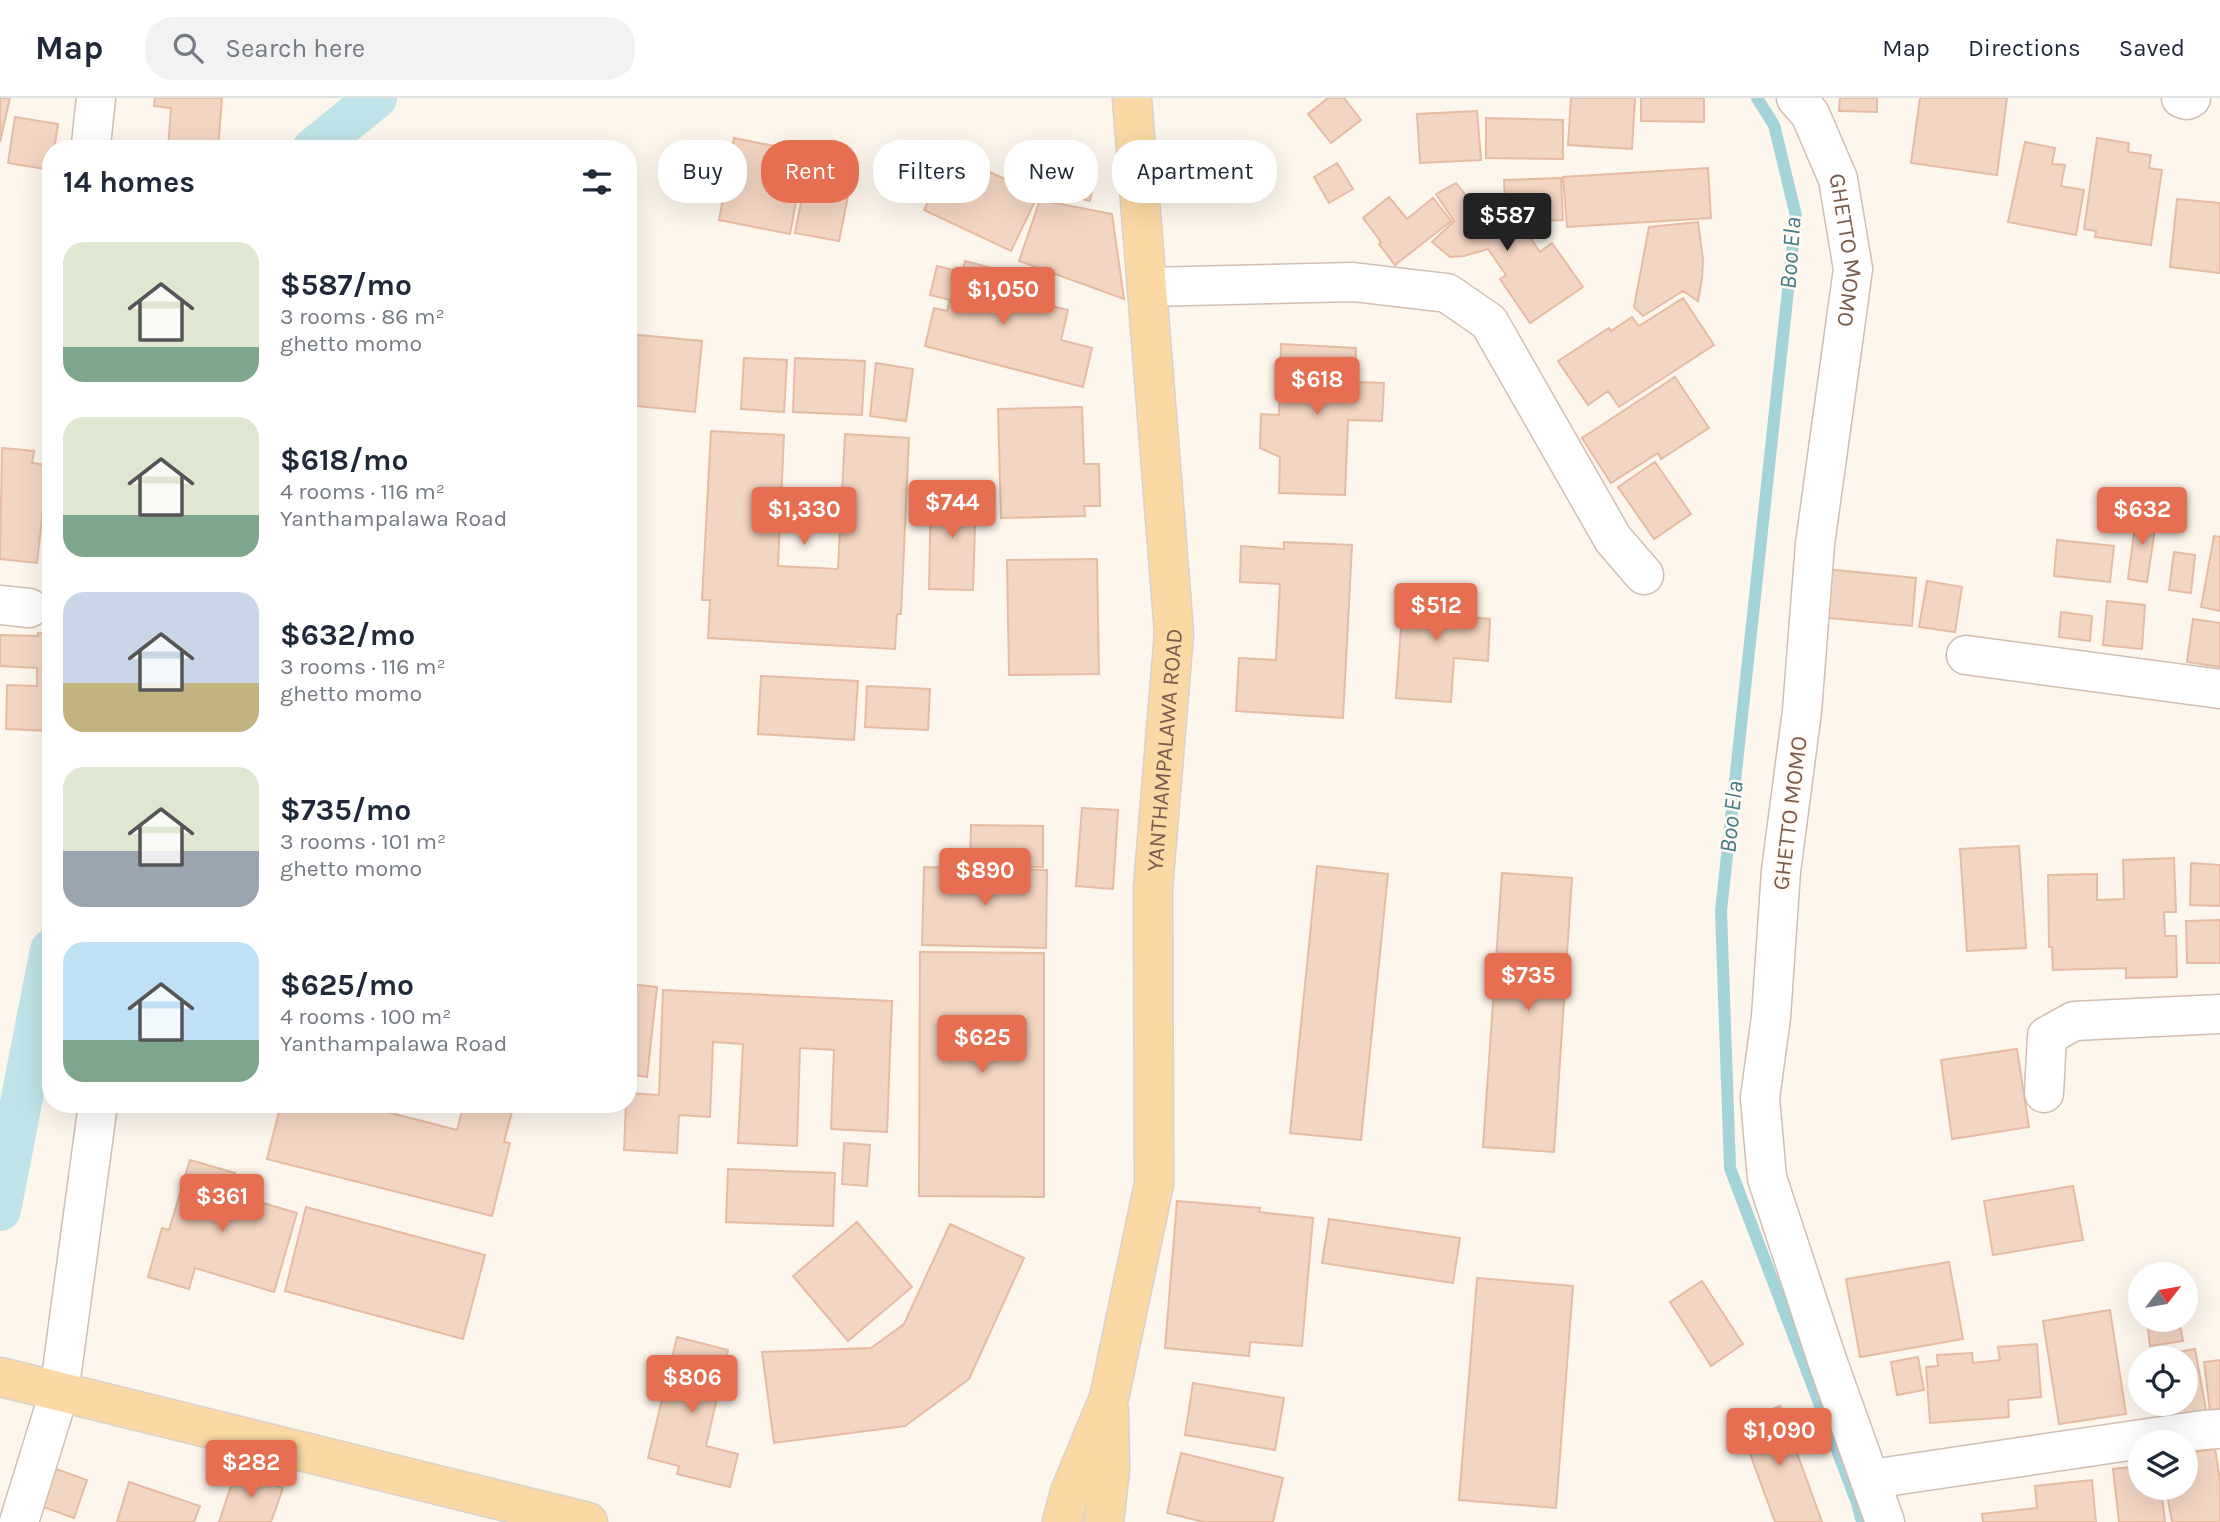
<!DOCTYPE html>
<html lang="en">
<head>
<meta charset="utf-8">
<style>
  body { margin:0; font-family:Karla,sans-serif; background:#f2f2f3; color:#1f2937; height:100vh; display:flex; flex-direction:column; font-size:26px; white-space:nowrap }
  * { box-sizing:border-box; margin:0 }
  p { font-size:23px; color:#747a83 }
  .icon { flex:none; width:38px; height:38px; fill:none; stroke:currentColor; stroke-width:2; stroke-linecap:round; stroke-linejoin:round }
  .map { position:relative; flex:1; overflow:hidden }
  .side { position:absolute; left:42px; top:42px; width:595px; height:973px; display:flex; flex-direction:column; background:#fff; border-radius:28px; box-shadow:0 7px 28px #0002 }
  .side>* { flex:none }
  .hud { position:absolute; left:658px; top:42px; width:665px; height:63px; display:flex; gap:14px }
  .needle { width:46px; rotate:59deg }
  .fabs { position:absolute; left:2128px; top:1164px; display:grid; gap:14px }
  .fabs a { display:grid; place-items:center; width:70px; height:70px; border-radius:50%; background:#fff; box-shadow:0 7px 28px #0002; font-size:35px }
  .price { position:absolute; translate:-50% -60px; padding:0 16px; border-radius:7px; background:#e76f51; color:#fff; font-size:23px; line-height:46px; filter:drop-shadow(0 2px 4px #0008) }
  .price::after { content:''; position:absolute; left:50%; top:42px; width:21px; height:16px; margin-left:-10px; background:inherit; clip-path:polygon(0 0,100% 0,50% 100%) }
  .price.on { background:#222; color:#fff }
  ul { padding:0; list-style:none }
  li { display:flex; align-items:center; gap:21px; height:175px; padding:0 21px }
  li span { display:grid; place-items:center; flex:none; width:196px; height:140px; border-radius:21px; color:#555 }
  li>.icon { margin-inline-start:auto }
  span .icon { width:84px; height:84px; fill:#fffc; stroke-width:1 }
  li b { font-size:30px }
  h2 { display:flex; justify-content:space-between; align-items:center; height:84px; padding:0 21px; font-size:30px }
  .chip { padding:0 24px; border-radius:28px; background:#fff; box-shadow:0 7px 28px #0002; font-size:24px; line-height:63px }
  .chip.on { background:#e76f51; color:#fff }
  header { display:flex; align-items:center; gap:42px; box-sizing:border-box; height:98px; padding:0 35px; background:#fff; border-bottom:2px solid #e0e1e3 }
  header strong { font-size:33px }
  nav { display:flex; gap:38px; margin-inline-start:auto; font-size:24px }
  .search { width:490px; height:63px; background:#f2f2f3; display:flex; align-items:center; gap:18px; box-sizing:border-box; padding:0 24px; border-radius:28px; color:#747a83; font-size:26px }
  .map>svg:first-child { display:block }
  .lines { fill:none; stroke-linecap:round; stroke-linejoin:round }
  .stream { stroke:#a5d3da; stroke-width:12 }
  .canal { stroke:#bfe3e8; stroke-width:42 }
  .building { fill:#f3d5c3; stroke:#e6bba3; stroke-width:2 }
  .street-casing { stroke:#d1beb0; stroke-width:41 }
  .primary-casing { stroke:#dad1cd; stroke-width:41 }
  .street { stroke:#fff; stroke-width:38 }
  .primary { stroke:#fbd9a5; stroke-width:38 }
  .labels { text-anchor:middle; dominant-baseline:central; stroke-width:5; stroke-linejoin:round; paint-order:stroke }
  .street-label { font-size:23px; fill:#7a5c4d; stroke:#fffaf3 }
  .water-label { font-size:24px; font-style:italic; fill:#437c86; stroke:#fffaf3 }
</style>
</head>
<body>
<header>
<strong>Map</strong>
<div class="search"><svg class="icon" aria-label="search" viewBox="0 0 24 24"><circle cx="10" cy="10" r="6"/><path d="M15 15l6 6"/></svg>Search here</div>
<nav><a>Map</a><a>Directions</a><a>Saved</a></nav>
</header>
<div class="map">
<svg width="2220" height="1424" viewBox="0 0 2220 1424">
  <rect width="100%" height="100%" fill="#fdf6ec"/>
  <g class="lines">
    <path class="stream" d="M1757 0 1774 27 1796 118 1721 813 1730 1070 1857 1405 1862 1424"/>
    <path class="canal" d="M313 51 376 0
      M0 1112 51 852"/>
  </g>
  <path class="building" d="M0 0H10L0 44Z
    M155 0H222L218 51H168L171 10 154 8Z
    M1328 0H1344L1361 22 1331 45 1308 16Z
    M1571 0H1635L1632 51 1568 47Z
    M1641 0H1704V24L1641 23Z
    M1840 0H1877V14L1839 13Z
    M1920 0H2007L1997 77 1911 65Z
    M1477 13 1481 62 1420 65 1417 16Z
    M15 19 58 26 54 51H51V72L8 65Z
    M1486 20 1563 22V61L1486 60Z
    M734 40 805 54 790 136 719 122Z
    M2097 40 2129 45 2128 54 2151 57 2149 70 2162 72 2151 147 2095 139 2096 133 2084 131Z
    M2025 44 2055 50 2052 66 2065 67 2061 88 2084 92 2076 137 2008 124Z
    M950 55 1038 97 1011 153 924 112Z
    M1054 62 1096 72 1090 103 1048 93Z
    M1337 65 1353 91 1329 105 1314 79Z
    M1708 70 1711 120 1567 129 1563 79Z
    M807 74 851 83 839 143 795 135Z
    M1561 80 1563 122 1506 124 1504 82Z
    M1456 85 1468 100 1499 99 1504 138 1521 126 1540 154 1552 145 1583 189 1530 225 1500 181 1506 177 1488 151 1464 158 1450 159 1432 144 1454 123 1436 96Z
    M1389 99 1407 121 1433 100 1451 123 1395 167 1379 146 1381 144 1363 120Z
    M2177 101 2220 105V175L2170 169Z
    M1040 102 1112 116 1124 201 1019 163Z
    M1698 124 1703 162 1702 181 1698 203 1683 193 1643 218 1634 209 1649 129Z
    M965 163 1011 175 1004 201 1031 208 1032 203 1068 212 1061 242 1092 250 1083 289 925 248 934 210 947 213 950 202 930 197 937 168 962 174Z
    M1683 200 1714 247 1619 309 1608 293 1588 307 1558 263 1609 230 1611 233 1632 219 1639 228Z
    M628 236 702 243 695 314 628 307Z
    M1281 246 1356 250 1355 284 1384 285 1382 323 1348 322 1345 397 1279 395 1280 359 1260 350 1261 316 1279 317Z
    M744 260 787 262 784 314 741 311Z
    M795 260 865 263 862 317 793 314Z
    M876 265 913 271 906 323 870 318Z
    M1675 279 1709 330 1661 361 1658 355 1611 385 1582 340Z
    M1082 309 1084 366H1099L1100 408H1084L1085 418 1001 420 998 311Z
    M711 333 784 337 778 468 838 471 845 336 909 340 901 516H897L895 551 708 540 710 502H702Z
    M2 350 34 353 32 365 48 367 37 465 0 461Z
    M1655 364 1691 416 1654 441 1618 389Z
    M931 393 976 394 973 492 929 491Z
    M2137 414 2157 418 2147 484 2128 481Z
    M2214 438 2220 439V513L2201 509Z
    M2057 442 2114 448 2110 484 2054 478Z
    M1284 444 1352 447 1343 620 1236 613 1239 560 1276 562 1280 486 1240 484 1241 448 1284 451Z
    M2174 454 2195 457 2191 495 2169 492Z
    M1097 461 1099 576 1009 577 1007 462Z
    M1825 471 1916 480 1912 528 1820 519Z
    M1927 483 1962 489 1955 534 1919 529Z
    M1404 487 1458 491 1456 518 1490 521 1488 563 1454 560 1451 604 1396 600Z
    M2107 503 2145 507 2142 551 2103 547Z
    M2061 514 2092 518 2090 543 2059 539Z
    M2193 521 2220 525V569L2187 564Z
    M38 535 51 536V633L6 631 7 587 37 588V570L0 568V537L38 538Z
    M761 578 858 583 854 642 758 636Z
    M867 588 930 591 928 632 865 629Z
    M1082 710 1118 712 1113 791 1076 788Z
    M971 727 1043 728V769L970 768Z
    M2019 748 2026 850 1967 853 1960 751Z
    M2174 760 2176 814H2164L2165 838H2176L2177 879 2126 880V870L2053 872 2052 849H2049L2048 777 2097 776V802L2124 801 2123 762Z
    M2191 765 2220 767V808L2190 807Z
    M1317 768 1388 776 1361 1042 1290 1035Z
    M924 769 1047 772 1046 850 922 847Z
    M1502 775 1572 780 1554 1054 1483 1049Z
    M2220 822V865H2187L2186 823Z
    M920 854 1044 855V1099L919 1098Z
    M628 886 657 889 647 979 628 976Z
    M663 892 892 903 887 1034 831 1031 834 952 800 950 797 1048 738 1045 743 946 713 944 710 1019 679 1017 677 1055 624 1052 626 1006H628V995L659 997Z
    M2017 951 2029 1029 1952 1041 1941 962Z
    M281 1006H356L457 1032 464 1006H514L504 1044 510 1045 492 1118 267 1061Z
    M844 1045 870 1047 867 1088 842 1086Z
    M190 1062 235 1075 229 1095 297 1115 274 1194 195 1170 189 1191 148 1179 162 1130 169 1132Z
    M728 1071 835 1075 833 1128 726 1124Z
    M2073 1088 2083 1142 1993 1157 1984 1103Z
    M1177 1103 1260 1110 1259 1114 1313 1120 1302 1248 1250 1244 1249 1258 1165 1250Z
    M306 1109 485 1157 463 1241 285 1193Z
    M1329 1121 1460 1140 1453 1185 1322 1165Z
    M857 1124 912 1189 848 1243 793 1178Z
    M950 1126 1024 1160 969 1281 905 1328 774 1345 762 1254 871 1250 904 1226Z
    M1949 1164 1963 1241 1860 1259 1846 1181Z
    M1477 1180 1573 1188 1556 1410 1459 1402Z
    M1702 1183 1743 1246 1711 1268 1670 1204Z
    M2110 1212 2126 1316 2059 1326 2043 1223Z
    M2147 1222H2179L2183 1243 2150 1248Z
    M677 1239 728 1252 706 1348 738 1356 730 1389 677 1376 679 1368 648 1360Z
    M2037 1246 2041 1299 2008 1302 2009 1319 1930 1325 1926 1269 1938 1268 1937 1257 1972 1255 1973 1265 2000 1262 1998 1249Z
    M2195 1251 2207 1317 2172 1323 2169 1306H2186V1260H2161V1257Z
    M1918 1259 1924 1292 1897 1297 1891 1264Z
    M2220 1262V1311L2210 1313 2204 1264Z
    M1193 1285 1284 1300 1275 1352 1185 1337Z
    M1780 1308 1822 1424H1775L1738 1323Z
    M2215 1351 2220 1383V1424H2172L2166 1390H2186V1355Z
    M1181 1355 1283 1380 1273 1424H1204L1167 1415Z
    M2140 1368V1390H2161L2165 1424H2119L2113 1371Z
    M56 1371 87 1382 74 1420 43 1409Z
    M236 1373 283 1390 271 1424H219Z
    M2092 1382 2096 1424H1983L1982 1416 2037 1410 2035 1388Z
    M129 1384 200 1408 194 1424H117Z"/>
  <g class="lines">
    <g class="street-casing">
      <g id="street">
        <path id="s1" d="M1796 0 1810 16 1838 81 1853 171 1815 446 1802 613 1781 773 1771 919 1760 1000 1767 1080 1827 1262 1885 1424"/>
        <path d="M2181 0 2187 2 2191 0"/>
        <path d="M91 46 96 0"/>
        <path d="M1147 189 1353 184 1447 195 1489 224 1613 441 1644 477"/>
        <path d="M0 507 29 510"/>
        <path d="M1966 557 2220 591"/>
        <path d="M2044 995 2047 938 2074 923 2220 916"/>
        <path d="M1872 1381 2203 1332 2220 1331"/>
        <path d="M19 1424 59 1295 98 1006"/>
      </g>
    </g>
    <g class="primary-casing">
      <g id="primary">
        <path d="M0 1279 588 1424"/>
        <path id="s2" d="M1062 1424 1070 1394 1109 1300 1154 1086 1153 790 1174 535 1132 0"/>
        <path d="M1104 1424 1110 1372 1109 1313"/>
      </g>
    </g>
    <use href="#street" class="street"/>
    <use href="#primary" class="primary"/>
  </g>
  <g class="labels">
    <g class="street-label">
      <text stroke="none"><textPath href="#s1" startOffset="164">GHETTO MOMO</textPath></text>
      <text stroke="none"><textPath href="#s2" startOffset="786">YANTHAMPALAWA ROAD</textPath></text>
      <text transform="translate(1790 715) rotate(-83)">GHETTO MOMO</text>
    </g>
    <g class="water-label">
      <text transform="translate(1790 155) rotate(-86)">Boo Ela</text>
      <text transform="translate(1731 719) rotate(-84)">Boo Ela</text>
    </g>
  </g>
</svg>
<div class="fabs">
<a><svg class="needle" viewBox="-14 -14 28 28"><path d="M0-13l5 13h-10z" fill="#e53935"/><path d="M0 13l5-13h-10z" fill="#747a83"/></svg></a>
<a><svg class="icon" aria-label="locate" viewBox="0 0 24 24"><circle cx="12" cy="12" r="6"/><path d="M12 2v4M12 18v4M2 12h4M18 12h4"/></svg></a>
<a><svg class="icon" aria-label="layers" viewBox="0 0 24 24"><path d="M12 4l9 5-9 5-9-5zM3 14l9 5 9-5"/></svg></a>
</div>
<b class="price on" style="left:1507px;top:155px">$587</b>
<b class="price" style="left:1003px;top:229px">$1,050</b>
<b class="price" style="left:1317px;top:319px">$618</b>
<b class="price" style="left:952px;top:442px">$744</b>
<b class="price" style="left:804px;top:449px">$1,330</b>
<b class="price" style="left:2142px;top:449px">$632</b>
<b class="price" style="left:1436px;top:545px">$512</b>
<b class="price" style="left:985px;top:810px">$890</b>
<b class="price" style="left:1528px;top:915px">$735</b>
<b class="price" style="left:982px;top:977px">$625</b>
<b class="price" style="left:222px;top:1136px">$361</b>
<b class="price" style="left:692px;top:1317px">$806</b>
<b class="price" style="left:1779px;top:1370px">$1,090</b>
<b class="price" style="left:251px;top:1402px">$282</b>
<div class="hud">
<a class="chip">Buy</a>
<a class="chip on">Rent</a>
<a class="chip">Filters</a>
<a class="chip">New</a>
<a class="chip">Apartment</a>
</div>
<section class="side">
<h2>14 homes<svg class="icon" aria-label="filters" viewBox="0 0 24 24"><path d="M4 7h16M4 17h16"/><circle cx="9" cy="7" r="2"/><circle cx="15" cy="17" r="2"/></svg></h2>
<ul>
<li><span style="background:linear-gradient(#dfe7d0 75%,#7fa58c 0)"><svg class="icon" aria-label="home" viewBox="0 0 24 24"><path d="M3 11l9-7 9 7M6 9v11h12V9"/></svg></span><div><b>$587/mo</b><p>3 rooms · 86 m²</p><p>ghetto momo</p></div></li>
<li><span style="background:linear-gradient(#dfe7d0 70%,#7fa58c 0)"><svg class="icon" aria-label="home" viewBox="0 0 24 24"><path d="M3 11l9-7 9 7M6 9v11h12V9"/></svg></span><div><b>$618/mo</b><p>4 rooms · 116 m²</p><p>Yanthampalawa Road</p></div></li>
<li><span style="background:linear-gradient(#c9d6e8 65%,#c2b280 0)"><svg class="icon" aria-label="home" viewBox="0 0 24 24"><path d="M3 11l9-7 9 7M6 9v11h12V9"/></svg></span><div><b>$632/mo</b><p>3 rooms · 116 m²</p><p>ghetto momo</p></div></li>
<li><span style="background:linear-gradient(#dfe7d0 60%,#9aa5b1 0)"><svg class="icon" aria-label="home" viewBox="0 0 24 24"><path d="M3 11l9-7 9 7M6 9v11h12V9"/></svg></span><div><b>$735/mo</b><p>3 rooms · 101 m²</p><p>ghetto momo</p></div></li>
<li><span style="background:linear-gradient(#bfe0f5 70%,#7fa58c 0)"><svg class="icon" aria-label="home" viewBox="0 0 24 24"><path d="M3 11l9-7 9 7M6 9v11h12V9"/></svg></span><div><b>$625/mo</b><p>4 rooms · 100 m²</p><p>Yanthampalawa Road</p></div></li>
</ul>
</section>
</div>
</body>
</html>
